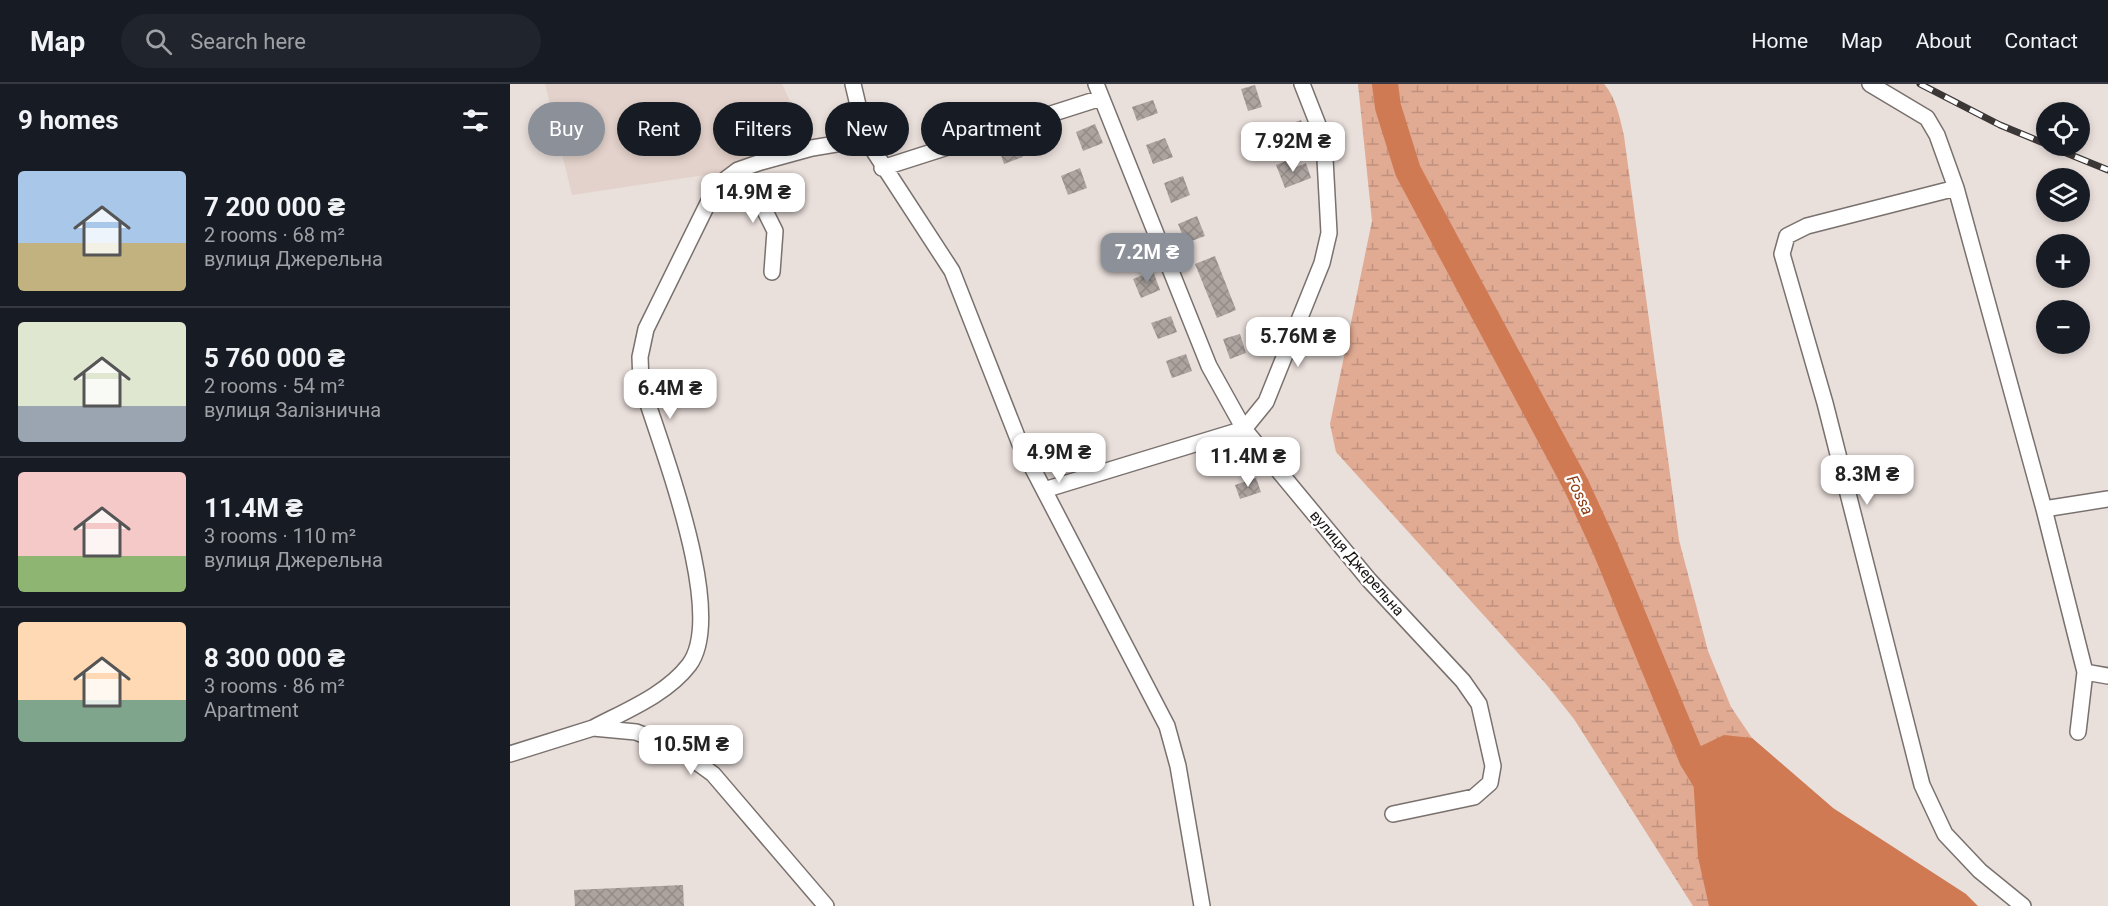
<!DOCTYPE html>
<html lang="en">
<head>
<meta charset="utf-8">
<style>
  body { margin:0; font-family:Roboto,sans-serif; background:#20242c; color:#f1f3f6; height:100vh; display:flex; flex-direction:column; font-size:22px; white-space:nowrap }
  * { box-sizing:border-box; margin:0 }
  p { font-size:20px; color:#9ea1a6 }
  .icon { flex:none; width:33px; height:33px; fill:none; stroke:currentColor; stroke-width:2; stroke-linecap:round; stroke-linejoin:round }
  .map { position:relative; flex:1; overflow:hidden }
  .sheet { display:flex; flex-direction:column; background:#171b24; width:510px }
  .sheet>* { flex:none }
  .banner { position:absolute; left:18px; top:18px; width:570px; height:54px; display:flex; gap:12px }
  .buttons { position:absolute; left:1526px; top:18px; display:grid; gap:12px }
  .buttons a { display:grid; place-items:center; width:54px; height:54px; border-radius:50%; background:#171b24; box-shadow:0 3px 9px #0003; font-size:30px }
  .price { position:absolute; translate:-50% -51px; padding:0 14px; border-radius:12px; background:#fff; color:#222; font-size:20px; line-height:39px; filter:drop-shadow(0 2px 3px #0008) }
  .price::after { content:''; position:absolute; left:50%; top:36px; width:18px; height:14px; margin-left:-9px; background:inherit; clip-path:polygon(0 0,100% 0,50% 100%) }
  .price.current { background:#8c9099; color:#fff }
  ul { padding:0; list-style:none }
  li { display:flex; align-items:center; gap:18px; height:150px; padding:0 18px }
  li+li { border-top:2px solid #363941 }
  li span { display:grid; place-items:center; flex:none; width:168px; height:120px; border-radius:6px; color:#555 }
  li>.icon { margin-inline-start:auto }
  span .icon { width:72px; height:72px; fill:#fffc; stroke-width:1 }
  li b { font-size:26px }
  h2 { display:flex; justify-content:space-between; align-items:center; height:72px; padding:0 18px; font-size:26px }
  .chip { padding:0 21px; border-radius:27px; background:#171b24; box-shadow:0 3px 9px #0003; font-size:21px; line-height:54px }
  .chip.current { background:#8c9099; color:#fff }
  header { display:flex; align-items:center; gap:36px; box-sizing:border-box; height:84px; padding:0 30px; background:#171b24; border-bottom:2px solid #363941 }
  header strong { font-size:28px }
  nav { display:flex; gap:33px; margin-inline-start:auto; font-size:21px }
  .search { width:420px; height:54px; background:#20242c; display:flex; align-items:center; gap:15px; box-sizing:border-box; padding:0 21px; border-radius:33px; color:#9ea1a6; font-size:22px }
  main { display:flex; flex:1; min-height:0 }
  .map>svg:first-child { display:block }
  .built { fill:#e3d2cb }
  .wetland { fill:url(#wetland-marsh) }
  .water { fill:#d07a54 }
  .lines { fill:none; stroke-linecap:round; stroke-linejoin:round }
  .river { stroke:#d07a54; stroke-width:26 }
  .building { fill:url(#building-cross-hatch) }
  .minor-casing { stroke:#79716e; stroke-width:18 }
  .minor { stroke:#fff; stroke-width:15 }
  .rail-casing { stroke:#3b3736; stroke-width:7 }
  .rail { stroke:#fff; stroke-width:4.5; stroke-dasharray:14; stroke-linecap:butt }
  .labels { text-anchor:middle; dominant-baseline:central; stroke-width:4.5; stroke-linejoin:round; paint-order:stroke }
  .street-label { font-size:15px; fill:#171413; stroke:#fff }
  .water-label { font-size:16px; font-style:italic; fill:#8a3a10; stroke:#fff }
</style>
</head>
<body>
<header>
<strong>Map</strong>
<div class="search"><svg class="icon" aria-label="search" viewBox="0 0 24 24"><circle cx="10" cy="10" r="6"/><path d="M15 15l6 6"/></svg>Search here</div>
<nav><a>Home</a><a>Map</a><a>About</a><a>Contact</a></nav>
</header>
<main>
<section class="sheet">
<h2>9 homes<svg class="icon" aria-label="filters" viewBox="0 0 24 24"><path d="M4 7h16M4 17h16"/><circle cx="9" cy="7" r="2"/><circle cx="15" cy="17" r="2"/></svg></h2>
<ul>
<li><span style="background:linear-gradient(#a9c7e8 60%,#c2b280 0)"><svg class="icon" aria-label="home" viewBox="0 0 24 24"><path d="M3 11l9-7 9 7M6 9v11h12V9"/></svg></span><div><b>7 200 000 ₴</b><p>2 rooms · 68 m²</p><p>вулиця Джерельна</p></div></li>
<li><span style="background:linear-gradient(#dfe7d0 70%,#9aa5b1 0)"><svg class="icon" aria-label="home" viewBox="0 0 24 24"><path d="M3 11l9-7 9 7M6 9v11h12V9"/></svg></span><div><b>5 760 000 ₴</b><p>2 rooms · 54 m²</p><p>вулиця Залізнична</p></div></li>
<li><span style="background:linear-gradient(#f6c9c9 70%,#8fb573 0)"><svg class="icon" aria-label="home" viewBox="0 0 24 24"><path d="M3 11l9-7 9 7M6 9v11h12V9"/></svg></span><div><b>11.4M ₴</b><p>3 rooms · 110 m²</p><p>вулиця Джерельна</p></div></li>
<li><span style="background:linear-gradient(#ffd9b3 65%,#7fa58c 0)"><svg class="icon" aria-label="home" viewBox="0 0 24 24"><path d="M3 11l9-7 9 7M6 9v11h12V9"/></svg></span><div><b>8 300 000 ₴</b><p>3 rooms · 86 m²</p><p>Apartment</p></div></li>
</ul>
</section>
<div class="map">
<svg width="1598" height="822" viewBox="0 0 1598 822">
  <defs>
    <pattern id="wetland-marsh" width="20" height="14" patternUnits="userSpaceOnUse" patternTransform="scale(1.5)"><rect width="20" height="14" fill="#e1aa93"/><path d="M1 5h8M5 5V1M11 12h8M15 12V8" fill="none" stroke="#c0917e"/></pattern>
    <pattern id="building-cross-hatch" width="8" height="8" patternUnits="userSpaceOnUse" patternTransform="scale(1.5)"><rect width="8" height="8" fill="#aca39f"/><path d="M0 0l8 8M0 8l8-8" fill="none" stroke="#938b88"/></pattern>
  </defs>
  <rect width="100%" height="100%" fill="#e9dfdb"/>
  <path class="built" d="M35 0H272L302 64 228 86 62 111Z"/>
  <path class="wetland" d="M848 0H1094C1106 13 1110 35 1114 52L1169 456 1198 567 1221 623 1242 654 1323 724 1239 822H1183L1064 635 1036 600 826 368 820 340 862 137Z"/>
  <path class="water" d="M1214 651 1242 654 1323 724 1456 810 1468 822H1199L1188 773 1182 675 1191 662Z"/>
  <g class="lines">
    <path class="river" d="M875 0 878 23 898 87 1066 401 1095 464 1182 675 1199 703"/>
  </g>
  <path class="building" d="M745 1 752 23 738 27 731 5Z
    M643 16 648 29 627 37 622 23Z
    M791 36 797 52 778 59 772 43Z
    M585 40 593 59 573 67 566 48Z
    M506 54 513 73 494 80 487 60Z
    M655 54 663 73 643 80 636 61Z
    M781 75 784 84 796 79 801 94 775 104 766 81Z
    M570 84 577 104 558 111 551 92Z
    M673 92 680 111 661 119 654 99Z
    M687 132 695 152 676 159 668 140Z
    M705 172 726 226 707 234 685 180Z
    M643 187 650 206 631 214 623 195Z
    M661 232 667 248 648 255 641 239Z
    M730 250 736 269 720 275 713 255Z
    M676 270 682 287 662 294 656 277Z
    M724 359 728 372 707 379 703 366Z
    M746 394 751 408 730 415 725 401Z
    M173 801 174 822H65L64 806Z"/>
  <g class="lines">
    <g class="minor-casing">
      <path id="minor" d="M343 0 356 55 442 187 510 360 657 642 668 682 692 822
        M586 0 699 282 734 345 859 496 953 597 969 620 983 682 980 699 964 713 883 730
        M1360 0 1417 34 1427 51 1446 104 1534 425 1598 415
        M372 84 591 14
        M216 95 246 109 265 147 262 188
        M1446 104 1297 142 1277 152 1272 170 1315 319 1412 701 1435 750 1470 787 1513 822
        M534 406 734 345 756 318 812 179 819 149 814 56 792 0
        M1534 425 1575 588 1598 592
        M83 644C115 627 156 611 179 581 218 529 149 359 131 298L130 273 136 245 199 117 216 95 228 86 251 78 302 64 356 55
        M1568 648 1575 588
        M0 670 83 644 126 648 167 664 203 690 316 822"/>
    </g>
    <use href="#minor" class="minor"/>
    <g class="rail-casing">
      <path id="rail" d="M1410 0 1490 41 1536 60
        M1539 62 1598 86"/>
    </g>
    <use href="#rail" class="rail"/>
  </g>
  <g class="labels">
    <g class="street-label">
      <text transform="translate(847 479) rotate(49)">вулиця Джерельна</text>
    </g>
    <g class="water-label">
      <text transform="translate(1070 411) rotate(65)">Fossa</text>
    </g>
  </g>
</svg>
<div class="buttons">
<a><svg class="icon" aria-label="locate" viewBox="0 0 24 24"><circle cx="12" cy="12" r="6"/><path d="M12 2v4M12 18v4M2 12h4M18 12h4"/></svg></a>
<a><svg class="icon" aria-label="layers" viewBox="0 0 24 24"><path d="M12 4l9 5-9 5-9-5zM3 14l9 5 9-5"/></svg></a>
<a>+</a>
<a>−</a>
</div>
<b class="price" style="left:783px;top:89px">7.92M ₴</b>
<b class="price" style="left:243px;top:140px">14.9M ₴</b>
<b class="price current" style="left:637px;top:200px">7.2M ₴</b>
<b class="price" style="left:788px;top:284px">5.76M ₴</b>
<b class="price" style="left:160px;top:336px">6.4M ₴</b>
<b class="price" style="left:549px;top:400px">4.9M ₴</b>
<b class="price" style="left:738px;top:404px">11.4M ₴</b>
<b class="price" style="left:1357px;top:422px">8.3M ₴</b>
<b class="price" style="left:181px;top:692px">10.5M ₴</b>
<div class="banner">
<a class="chip current">Buy</a>
<a class="chip">Rent</a>
<a class="chip">Filters</a>
<a class="chip">New</a>
<a class="chip">Apartment</a>
</div>
</div>
</main>
</body>
</html>
